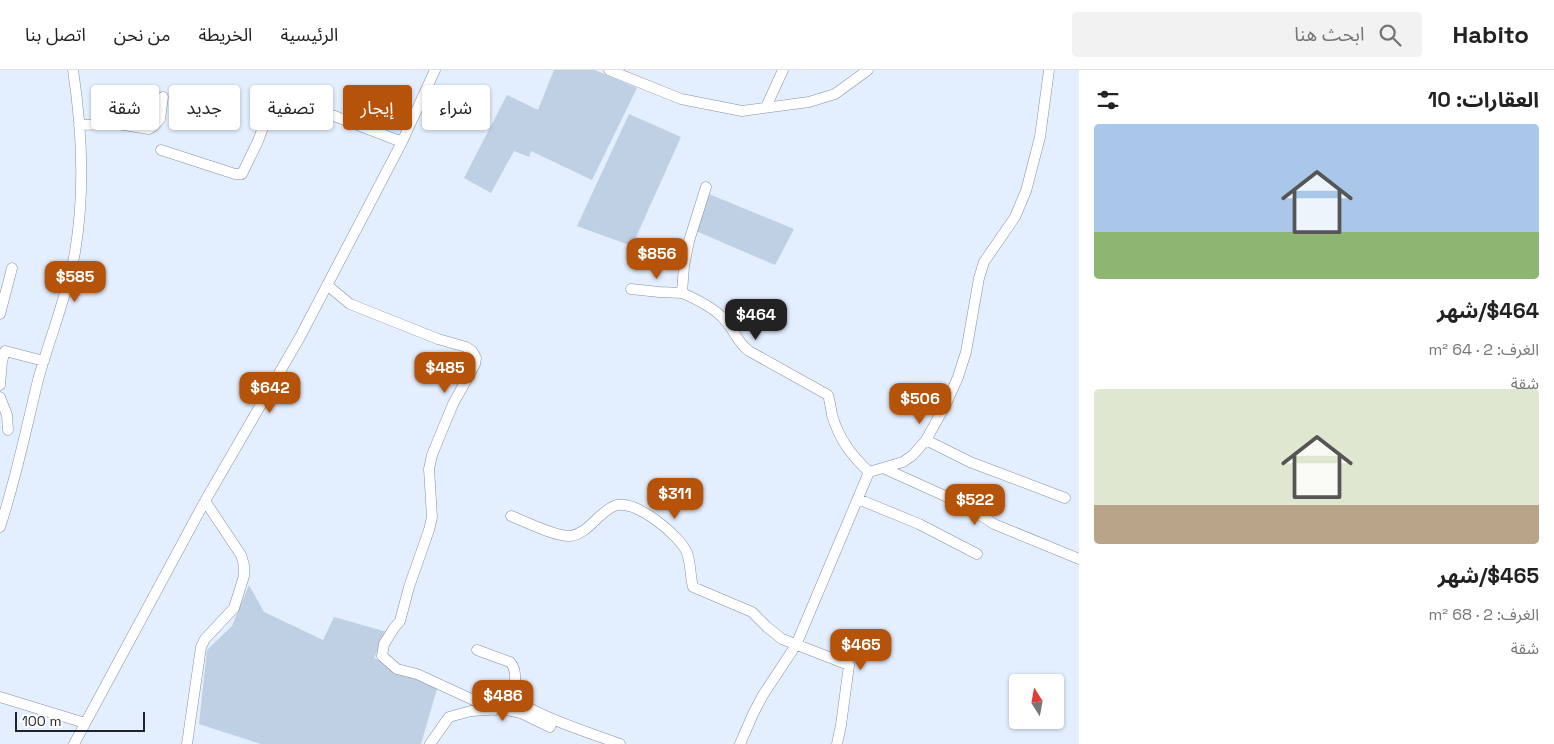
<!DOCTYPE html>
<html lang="ar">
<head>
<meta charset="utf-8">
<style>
  body { margin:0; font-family:"Space Grotesk","Noto Sans Arabic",sans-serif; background:#f2f2f2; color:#222; direction:rtl; height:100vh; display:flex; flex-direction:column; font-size:19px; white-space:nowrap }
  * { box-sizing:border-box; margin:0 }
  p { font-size:16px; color:#767676 }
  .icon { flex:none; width:28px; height:28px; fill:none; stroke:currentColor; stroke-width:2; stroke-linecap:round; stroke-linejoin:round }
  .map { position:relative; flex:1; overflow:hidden; direction:ltr }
  .sheet { display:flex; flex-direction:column; background:#fff; width:475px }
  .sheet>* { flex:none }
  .hud { position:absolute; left:15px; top:15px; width:475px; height:45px; direction:rtl; display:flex; gap:10px }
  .needle { width:32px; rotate:349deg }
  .buttons { position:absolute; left:1009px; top:604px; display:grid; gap:10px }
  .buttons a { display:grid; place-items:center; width:55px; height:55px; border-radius:5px; background:#fff; box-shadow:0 1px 4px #0004; font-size:25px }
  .scale { position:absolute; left:15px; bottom:12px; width:130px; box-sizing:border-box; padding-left:5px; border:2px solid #20242a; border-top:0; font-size:14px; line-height:18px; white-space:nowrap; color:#20242a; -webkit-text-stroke:4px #fff; paint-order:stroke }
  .price { position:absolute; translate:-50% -42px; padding:0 11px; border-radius:10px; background:#b45309; color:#fff; font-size:16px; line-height:32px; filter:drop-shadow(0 1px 2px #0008) }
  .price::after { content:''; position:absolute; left:50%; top:30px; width:15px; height:11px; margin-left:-8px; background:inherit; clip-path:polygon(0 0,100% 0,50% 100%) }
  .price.current { background:#222; color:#fff }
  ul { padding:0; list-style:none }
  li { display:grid; align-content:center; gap:10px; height:265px; padding:0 15px }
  li span { display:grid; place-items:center; height:155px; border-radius:5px; color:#555 }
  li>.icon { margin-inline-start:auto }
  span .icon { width:90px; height:90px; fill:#fffc; stroke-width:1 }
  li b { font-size:21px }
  h2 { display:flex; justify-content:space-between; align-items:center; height:60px; padding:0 15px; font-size:21px }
  .pill { padding:0 18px; border-radius:5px; background:#fff; box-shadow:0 1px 4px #0004; font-size:18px; line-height:45px }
  .pill.current { background:#b45309; color:#fff }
  header { display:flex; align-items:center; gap:30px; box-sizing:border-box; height:70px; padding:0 25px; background:#fff; border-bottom:1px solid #e0e0e0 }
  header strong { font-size:24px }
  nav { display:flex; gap:28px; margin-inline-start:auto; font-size:18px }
  .search { width:350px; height:45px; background:#f2f2f2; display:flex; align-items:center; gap:12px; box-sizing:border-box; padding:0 18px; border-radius:5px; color:#767676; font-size:19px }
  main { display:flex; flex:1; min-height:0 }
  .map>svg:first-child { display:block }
  .green { fill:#bfcfe4 }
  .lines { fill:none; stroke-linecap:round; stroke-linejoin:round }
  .street-casing { stroke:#86909f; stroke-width:11 }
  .street { stroke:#fff; stroke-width:10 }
</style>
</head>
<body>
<header>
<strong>Habito</strong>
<div class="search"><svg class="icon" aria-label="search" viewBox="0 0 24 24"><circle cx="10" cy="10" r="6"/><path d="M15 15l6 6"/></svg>ابحث هنا</div>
<nav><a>الرئيسية</a><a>الخريطة</a><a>من نحن</a><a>اتصل بنا</a></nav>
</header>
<main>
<section class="sheet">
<h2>العقارات: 10<svg class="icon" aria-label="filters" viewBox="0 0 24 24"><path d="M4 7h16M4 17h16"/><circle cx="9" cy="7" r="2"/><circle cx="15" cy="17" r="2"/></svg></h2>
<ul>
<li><span style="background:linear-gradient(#a9c7e8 70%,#8fb573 0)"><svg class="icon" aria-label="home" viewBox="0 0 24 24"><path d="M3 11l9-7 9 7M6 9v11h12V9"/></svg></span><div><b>$464/شهر</b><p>الغرف: 2 · 64 m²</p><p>شقة</p></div></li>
<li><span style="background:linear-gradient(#dfe7d0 75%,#b9a48a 0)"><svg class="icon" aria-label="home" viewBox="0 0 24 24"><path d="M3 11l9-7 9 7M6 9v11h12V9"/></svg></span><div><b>$465/شهر</b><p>الغرف: 2 · 68 m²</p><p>شقة</p></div></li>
</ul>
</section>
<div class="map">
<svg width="1079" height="674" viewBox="0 0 1079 674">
  <rect width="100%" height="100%" fill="#e3eefe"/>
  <path class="green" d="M554 0H595L637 18 592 110 531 81 529 87 514 81 491 123 464 108 507 25 538 40Z
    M629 44 681 67 632 176 577 156Z
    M709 124 794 159 775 195 696 161Z
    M249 515 264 542 323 570 334 547 387 562 374 588 439 612 421 674H261L199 654 207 580 232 556Z"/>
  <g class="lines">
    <g class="street-casing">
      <path id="street" d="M609 0 681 29 742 41 809 32 835 24 868 0
        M766 37 783 0
        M79 55 118 54 149 59 154 56 160 49 163 27
        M161 80 235 104H242L258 71 272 33 278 29 285 27 402 72
        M706 117 689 171 684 196 682 223C696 229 711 236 722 247 733 257 737 273 749 281L828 325C830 332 831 338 832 345 839 369 851 385 869 402
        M327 215 350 234 438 269 466 277 472 281 476 288 475 294 453 334 432 385 429 399 432 447 429 460 409 517 400 551 394 558 384 574 382 586 397 599 417 604 495 640
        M631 219 659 222 682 223
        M0 244 12 198
        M0 315 2 291 5 281 44 291
        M0 327 7 345 8 360
        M926 370 970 392 1065 428
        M883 398 965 435 994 454 1079 489
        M858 429 919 454 977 484
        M511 446C524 451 556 467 570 466 588 464 598 443 614 436 633 427 681 466 687 483 691 494 690 506 693 517L752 542 767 557 782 569 849 595 841 655 837 674
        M0 457C16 409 26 359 38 310 50 267 67 226 75 182 85 122 82 59 73 0
        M477 580 510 592C520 603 511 618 518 629 528 644 599 666 620 674
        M0 627 85 653
        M74 674 205 431 300 267 402 72 435 0
        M187 674 201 577 205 569 234 538 244 506V495L241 485 205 431
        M430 674 449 647 471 641 502 639 521 643 550 657 553 649
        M740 674 753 644 763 625 796 575 869 402 903 392 913 385 926 370 946 334 958 307 966 282 979 208 984 192 1015 147 1026 121 1040 67 1049 0"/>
    </g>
    <use href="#street" class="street"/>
  </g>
</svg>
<div class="buttons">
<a><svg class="needle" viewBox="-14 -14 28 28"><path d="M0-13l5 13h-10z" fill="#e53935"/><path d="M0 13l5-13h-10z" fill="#767676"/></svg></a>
</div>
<div class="scale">100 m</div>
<b class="price" style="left:657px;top:210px">$856</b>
<b class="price" style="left:75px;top:233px">$585</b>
<b class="price current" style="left:756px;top:271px">$464</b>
<b class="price" style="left:445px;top:324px">$485</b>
<b class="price" style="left:270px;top:344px">$642</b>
<b class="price" style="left:920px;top:355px">$506</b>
<b class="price" style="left:675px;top:450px">$311</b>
<b class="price" style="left:975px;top:456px">$522</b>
<b class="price" style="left:861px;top:601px">$465</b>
<b class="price" style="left:503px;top:652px">$486</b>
<div class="hud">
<a class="pill">شراء</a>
<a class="pill current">إيجار</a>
<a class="pill">تصفية</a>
<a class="pill">جديد</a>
<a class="pill">شقة</a>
</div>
</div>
</main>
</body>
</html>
